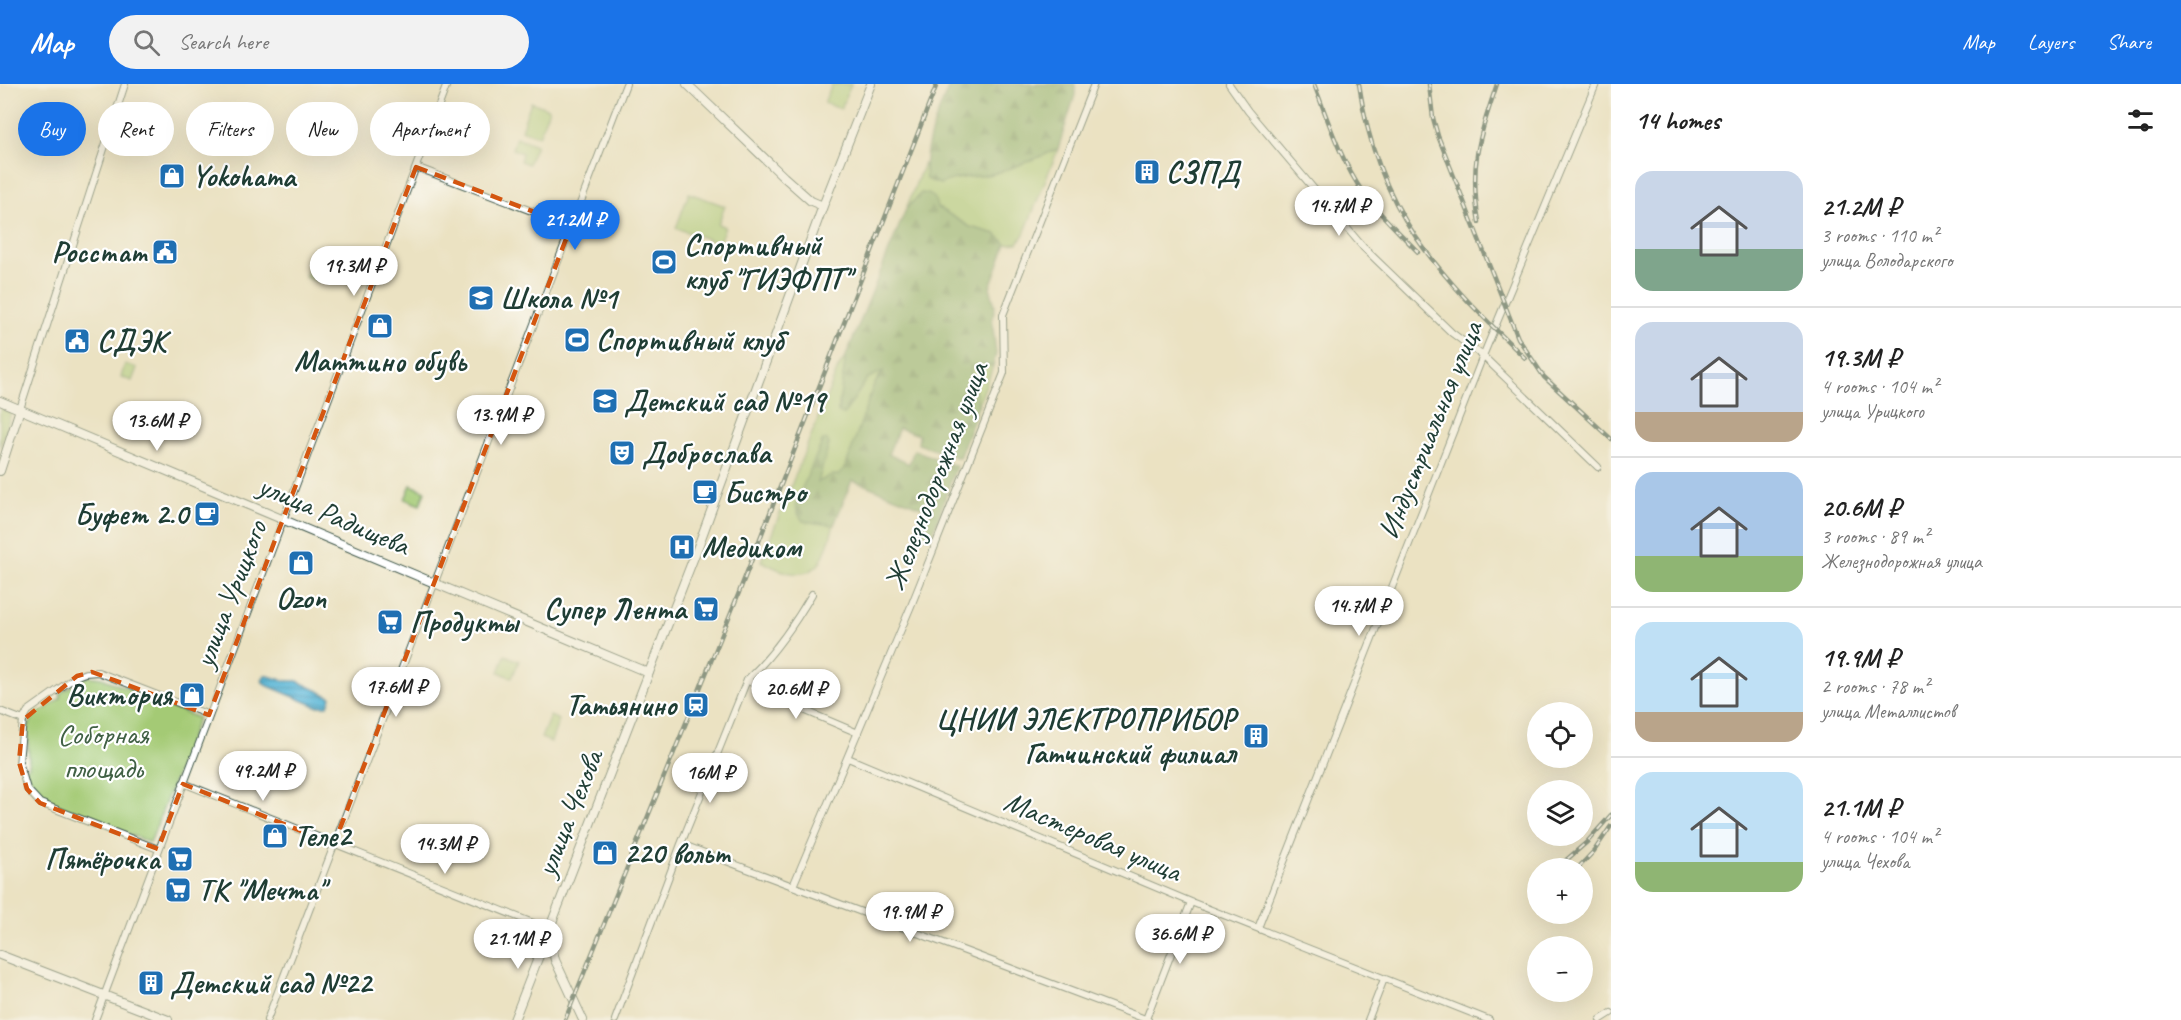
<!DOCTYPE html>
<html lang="en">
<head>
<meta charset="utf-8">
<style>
  body { margin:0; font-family:Caveat,sans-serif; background:#f2f2f2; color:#222; height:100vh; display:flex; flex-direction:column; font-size:22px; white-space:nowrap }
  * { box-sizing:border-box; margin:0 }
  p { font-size:20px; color:#767676 }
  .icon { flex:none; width:33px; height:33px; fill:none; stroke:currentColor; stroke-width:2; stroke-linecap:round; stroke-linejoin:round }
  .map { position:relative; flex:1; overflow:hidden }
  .panel { display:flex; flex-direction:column; background:#fff; width:570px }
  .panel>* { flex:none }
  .hud { position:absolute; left:18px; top:18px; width:570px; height:54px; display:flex; gap:12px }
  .buttons { position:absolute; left:1527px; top:618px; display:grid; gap:12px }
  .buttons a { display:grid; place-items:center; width:66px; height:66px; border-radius:50%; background:#fff; box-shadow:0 6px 24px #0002; font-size:30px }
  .price { position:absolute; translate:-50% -51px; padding:0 14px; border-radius:21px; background:#fff; color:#222; font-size:20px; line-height:39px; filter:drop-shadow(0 2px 3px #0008) }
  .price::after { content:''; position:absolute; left:50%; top:36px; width:18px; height:14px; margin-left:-9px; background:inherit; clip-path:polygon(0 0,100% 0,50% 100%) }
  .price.on { background:#1a73e8; color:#fff }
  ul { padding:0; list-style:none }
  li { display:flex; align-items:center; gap:18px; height:150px; padding:0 24px }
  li+li { border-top:2px solid #e0e0e0 }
  li span { display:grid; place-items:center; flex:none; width:168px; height:120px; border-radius:18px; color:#555 }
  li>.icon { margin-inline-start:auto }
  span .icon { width:72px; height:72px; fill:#fffc; stroke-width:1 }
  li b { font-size:26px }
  h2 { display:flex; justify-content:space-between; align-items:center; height:72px; padding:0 24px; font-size:26px }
  .pill { padding:0 21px; border-radius:27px; background:#fff; box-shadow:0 6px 24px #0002; font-size:21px; line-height:54px }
  .pill.on { background:#1a73e8; color:#fff }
  header { display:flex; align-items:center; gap:36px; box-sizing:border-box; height:84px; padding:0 30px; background:#1a73e8; color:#fff }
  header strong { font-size:28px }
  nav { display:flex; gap:33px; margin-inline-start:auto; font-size:21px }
  .search { width:420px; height:54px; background:#f2f2f2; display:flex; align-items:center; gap:15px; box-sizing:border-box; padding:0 21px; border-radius:33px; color:#767676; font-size:22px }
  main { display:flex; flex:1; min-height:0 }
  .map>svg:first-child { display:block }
  .green { fill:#a4ca74; stroke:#628454; stroke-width:1.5 }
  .forest { fill:url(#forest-firs); stroke:#51764d; stroke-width:1.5 }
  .water { fill:url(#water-rules); stroke:#3a7884; stroke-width:1.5 }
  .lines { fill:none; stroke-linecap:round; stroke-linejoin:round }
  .street-casing { stroke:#3e5649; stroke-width:8 }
  .secondary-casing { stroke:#3e5649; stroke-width:10 }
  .street { stroke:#fff; stroke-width:6 }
  .secondary { stroke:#fff; stroke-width:8 }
  .rail-casing { stroke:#1f3d34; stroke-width:4.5 }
  .rail { stroke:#fff; stroke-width:2; stroke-dasharray:7; stroke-linecap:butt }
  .marked { fill:none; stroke:#d45610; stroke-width:4.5; stroke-dasharray:12 8; stroke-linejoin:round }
  .labels { text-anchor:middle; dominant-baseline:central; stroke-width:4.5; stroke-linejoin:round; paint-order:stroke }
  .poi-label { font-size:30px; font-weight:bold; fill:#1f3d34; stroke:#fff; text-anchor:start }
  .street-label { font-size:30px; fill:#1f3d34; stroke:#fff }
  .park-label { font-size:30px; fill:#406044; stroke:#fff }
</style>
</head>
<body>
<header>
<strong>Map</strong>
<div class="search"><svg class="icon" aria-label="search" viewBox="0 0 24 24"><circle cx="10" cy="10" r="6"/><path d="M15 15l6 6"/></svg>Search here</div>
<nav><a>Map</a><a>Layers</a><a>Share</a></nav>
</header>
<main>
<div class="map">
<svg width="1611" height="936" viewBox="0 0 1611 936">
  <defs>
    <pattern id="forest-firs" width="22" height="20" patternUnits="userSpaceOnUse" patternTransform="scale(1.5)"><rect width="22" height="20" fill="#83ae66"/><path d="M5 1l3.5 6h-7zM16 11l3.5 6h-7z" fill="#6b8f55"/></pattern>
    <pattern id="water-rules" width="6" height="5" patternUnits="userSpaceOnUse" patternTransform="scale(1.5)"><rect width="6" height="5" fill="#55b4d4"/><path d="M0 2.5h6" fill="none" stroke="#4694ad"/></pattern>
  </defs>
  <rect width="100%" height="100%" fill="#fff"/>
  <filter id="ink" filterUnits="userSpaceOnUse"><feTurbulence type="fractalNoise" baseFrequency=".0167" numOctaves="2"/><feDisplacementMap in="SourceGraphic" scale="12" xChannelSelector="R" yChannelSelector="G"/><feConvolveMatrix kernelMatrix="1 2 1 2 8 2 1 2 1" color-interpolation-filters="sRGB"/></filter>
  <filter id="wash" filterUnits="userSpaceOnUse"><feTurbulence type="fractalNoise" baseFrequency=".008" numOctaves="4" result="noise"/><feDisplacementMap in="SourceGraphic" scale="24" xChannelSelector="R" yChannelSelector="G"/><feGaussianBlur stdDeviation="1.35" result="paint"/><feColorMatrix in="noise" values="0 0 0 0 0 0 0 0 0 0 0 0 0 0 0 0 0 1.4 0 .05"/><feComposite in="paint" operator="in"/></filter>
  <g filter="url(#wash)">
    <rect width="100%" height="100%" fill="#ebe2c2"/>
    <path class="green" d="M832 0H851L841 25 824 19Z
      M531 18 549 25 539 52 521 46Z
      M516 53 536 61 528 80 520 77 522 69 512 65Z
      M1058 65 1024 150 1018 159 1006 160 996 150 970 143 937 123 906 125 924 79 926 95 940 100C956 92 973 94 991 90 1014 85 1036 74 1058 65Z
      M689 109 725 122 718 140 725 143 719 159 676 144Z
      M312 174 325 178 318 198 305 193Z
      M846 272 838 328 844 330 867 295 884 286 873 303 846 382 839 391 817 399 829 360 803 437 834 441C831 451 824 475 818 481 801 498 778 486 761 477L838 284Z
      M125 280 137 284 132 297 121 293Z
      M981 280 993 282 978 322C975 308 969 295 971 282Z
      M0 324 11 329 0 364Z
      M411 401 425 407 420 421 405 415Z
      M505 571 519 577 512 594 499 588Z
      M87 592 102 594 198 634 150 759 45 716C33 709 28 700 25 686L29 682 28 654 25 651 36 626 42 627 61 614 60 609Z
      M550 632 559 636 551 658 541 654Z"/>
    <path class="forest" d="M950 0H1075V11L1058 65C1036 74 1014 85 991 90 973 94 956 92 940 100L926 95C922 62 938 30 950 0Z
      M921 109C931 109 935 113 937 123L970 143 996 150 1006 160 990 203 995 222 992 236 996 270 993 282 981 280 971 282C969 297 977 305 978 319 978 330 963 362 959 374L918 360 919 351 899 344 888 370 909 380 914 366 956 382 933 449 929 453 917 450 926 425 852 396 834 441 803 437 797 428 796 418 823 356H827L829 360 818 398 832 391H839L846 382 873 303 883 287 867 295 844 330 838 328 846 272 906 125Z"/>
    <path class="water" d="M265 591 285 597H297L331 613 328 622H316L266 601 262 597Z"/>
  </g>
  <g filter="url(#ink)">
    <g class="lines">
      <g class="street-casing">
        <path id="street" d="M1229 0 1248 27 1363 163 1452 249 1483 272 1598 383
          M416 83 571 142
          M20 325 125 0
          M747 596 799 624 858 649
          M0 627 23 636
          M848 674 1191 818 1489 936
          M183 699 548 845
          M681 760 1148 936
          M158 765 40 719 27 705 19 678 23 636 28 627 77 592 85 589 98 588 209 631
          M793 802 911 522 1004 289 1003 231 1094 0
          M1258 844 1483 272 1596 0
          M1146 935 1191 818
          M95 936 447 0
          M267 936 626 0
          M615 936 681 760 747 596C773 571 794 541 812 510
          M1368 936 1384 895
          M1600 936 1611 929"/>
      </g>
      <g class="secondary-casing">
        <path id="secondary" d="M687 0 784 93 811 117 823 122
          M0 317 649 589
          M0 387 20 325
          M548 846 555 876 583 936
          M0 871 168 936
          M514 936 699 460 823 122 871 0"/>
      </g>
      <use href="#street" class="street"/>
      <use href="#secondary" class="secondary"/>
      <g class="rail-casing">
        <path id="rail" d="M1314 0C1328 37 1341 77 1364 110 1380 131 1400 149 1418 168
          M1359 0C1378 128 1436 188 1525 274
          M1429 0 1433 34 1438 52 1518 254 1544 293 1611 355
          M1479 138C1469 81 1479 54 1497 0
          M1557 784 1587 758 1611 731
          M1578 784 1594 767 1611 742
          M565 936 738 511 937 0"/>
      </g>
      <use href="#rail" class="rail"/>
    </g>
  </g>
  <path d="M0 0H1611V936H0ZM416 83 571 142 334 760 183 700 158 765 40 719 27 705 19 678 23 636 77 592 92 588 209 631Z" fill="#ebe2c2" fill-opacity=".55" fill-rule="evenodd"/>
  <path class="marked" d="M416 83 571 142 334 760 183 700 158 765 40 719 27 705 19 678 23 636 77 592 92 588 209 631Z"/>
  <defs>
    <g id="building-square" transform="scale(1.35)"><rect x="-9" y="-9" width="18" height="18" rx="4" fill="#1f6fb2" stroke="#fff"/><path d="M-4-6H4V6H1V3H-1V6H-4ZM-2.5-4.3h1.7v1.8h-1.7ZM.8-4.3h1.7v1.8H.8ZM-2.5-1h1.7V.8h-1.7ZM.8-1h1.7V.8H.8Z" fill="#fff"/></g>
    <g id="shop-square" transform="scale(1.35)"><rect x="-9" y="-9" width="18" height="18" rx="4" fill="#1f6fb2" stroke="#fff"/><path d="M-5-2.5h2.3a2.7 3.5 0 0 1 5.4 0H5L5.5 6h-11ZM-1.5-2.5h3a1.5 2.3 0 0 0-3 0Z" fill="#fff"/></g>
    <g id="civic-square" transform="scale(1.35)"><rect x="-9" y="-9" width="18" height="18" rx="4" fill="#1f6fb2" stroke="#fff"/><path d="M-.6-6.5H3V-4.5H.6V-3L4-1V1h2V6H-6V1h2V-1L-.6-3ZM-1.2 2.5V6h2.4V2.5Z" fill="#fff"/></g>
    <g id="stadium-square" transform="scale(1.35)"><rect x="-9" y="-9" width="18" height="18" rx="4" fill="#1f6fb2" stroke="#fff"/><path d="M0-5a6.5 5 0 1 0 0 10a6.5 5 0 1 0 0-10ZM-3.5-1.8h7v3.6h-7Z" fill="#fff"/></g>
    <g id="school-square" transform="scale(1.35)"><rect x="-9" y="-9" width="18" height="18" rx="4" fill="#1f6fb2" stroke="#fff"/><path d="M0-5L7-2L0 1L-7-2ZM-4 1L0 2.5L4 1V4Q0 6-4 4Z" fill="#fff"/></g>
    <g id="theatre-square" transform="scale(1.35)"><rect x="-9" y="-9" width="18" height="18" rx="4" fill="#1f6fb2" stroke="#fff"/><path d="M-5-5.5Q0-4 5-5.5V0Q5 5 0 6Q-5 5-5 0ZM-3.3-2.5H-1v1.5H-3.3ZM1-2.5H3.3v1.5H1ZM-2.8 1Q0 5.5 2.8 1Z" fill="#fff"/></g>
    <g id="cafe-square" transform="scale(1.35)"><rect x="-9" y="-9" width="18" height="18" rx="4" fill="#1f6fb2" stroke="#fff"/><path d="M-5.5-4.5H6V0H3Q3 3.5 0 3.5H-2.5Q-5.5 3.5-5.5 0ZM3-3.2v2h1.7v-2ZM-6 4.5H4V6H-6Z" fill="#fff"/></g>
    <g id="hospital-square" transform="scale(1.35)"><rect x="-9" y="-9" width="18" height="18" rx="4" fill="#1f6fb2" stroke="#fff"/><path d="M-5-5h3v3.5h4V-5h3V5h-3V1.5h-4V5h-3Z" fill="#fff"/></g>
    <g id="supermarket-square" transform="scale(1.35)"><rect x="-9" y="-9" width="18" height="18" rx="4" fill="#1f6fb2" stroke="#fff"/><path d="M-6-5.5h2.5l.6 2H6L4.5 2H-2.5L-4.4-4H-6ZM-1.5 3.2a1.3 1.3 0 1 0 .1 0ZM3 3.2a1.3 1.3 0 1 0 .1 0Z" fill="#fff"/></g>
    <g id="station-square" transform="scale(1.35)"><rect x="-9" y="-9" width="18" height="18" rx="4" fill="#1f6fb2" stroke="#fff"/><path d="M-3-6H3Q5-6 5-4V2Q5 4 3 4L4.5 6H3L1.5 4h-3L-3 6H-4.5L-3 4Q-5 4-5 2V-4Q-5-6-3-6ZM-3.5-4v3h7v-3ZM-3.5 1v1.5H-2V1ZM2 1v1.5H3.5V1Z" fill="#fff"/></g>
  </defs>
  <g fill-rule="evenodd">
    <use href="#building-square" x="1147" y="88"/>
    <use href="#shop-square" x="172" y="92"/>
    <use href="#civic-square" x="165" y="168"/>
    <use href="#stadium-square" x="664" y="178"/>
    <use href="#school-square" x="481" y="214"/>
    <use href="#shop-square" x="380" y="242"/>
    <use href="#stadium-square" x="577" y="256"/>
    <use href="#civic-square" x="77" y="257"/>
    <use href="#school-square" x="605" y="317"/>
    <use href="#theatre-square" x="622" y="369"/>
    <use href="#cafe-square" x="705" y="408"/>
    <use href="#cafe-square" x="207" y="430"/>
    <use href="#hospital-square" x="682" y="463"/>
    <use href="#shop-square" x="301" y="479"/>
    <use href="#supermarket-square" x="706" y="525"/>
    <use href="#supermarket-square" x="390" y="538"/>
    <use href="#shop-square" x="192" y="611"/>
    <use href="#station-square" x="696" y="621"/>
    <use href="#building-square" x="1256" y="652"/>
    <use href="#shop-square" x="275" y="752"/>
    <use href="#shop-square" x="605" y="769"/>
    <use href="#supermarket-square" x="180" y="775"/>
    <use href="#supermarket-square" x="178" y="806"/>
    <use href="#building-square" x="151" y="899"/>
  </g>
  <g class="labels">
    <g class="poi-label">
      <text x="1166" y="88">СЗПД</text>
      <text x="192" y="92">Yokohama</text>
      <text x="684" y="161">Спортивный<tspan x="684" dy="34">клуб "ГИЭФПТ"</tspan></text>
      <text x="146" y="168" text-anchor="end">Росстат</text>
      <text x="500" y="214">Школа №1</text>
      <text x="596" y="256">Спортивный клуб</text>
      <text x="97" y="257">СДЭК</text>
      <text x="380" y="277" text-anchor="middle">Маттино обувь</text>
      <text x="624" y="317">Детский сад №19</text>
      <text x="642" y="369">Доброслава</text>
      <text x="724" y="408">Бистро</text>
      <text x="188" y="430" text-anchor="end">Буфет 2.0</text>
      <text x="702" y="463">Медиком</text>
      <text x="301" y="514" text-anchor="middle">Ozon</text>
      <text x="686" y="525" text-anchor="end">Супер Лента</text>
      <text x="410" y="538">Продукты</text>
      <text x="172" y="611" text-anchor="end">Виктория</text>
      <text x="676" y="621" text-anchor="end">Татьянино</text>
      <text x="1236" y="635" text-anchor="end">ЦНИИ ЭЛЕКТРОПРИБОР<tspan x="1236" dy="34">Гатчинский филиал</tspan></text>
      <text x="294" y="752">Теле2</text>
      <text x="624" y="769">220 вольт</text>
      <text x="160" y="775" text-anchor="end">Пятёрочка</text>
      <text x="198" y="806">ТК "Мечта"</text>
      <text x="170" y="899">Детский сад №22</text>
    </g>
    <g class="street-label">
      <text transform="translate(1430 346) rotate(-68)">Индустриальная улица</text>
      <text transform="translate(936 392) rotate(-69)">Железнодорожная улица</text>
      <text transform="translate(334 431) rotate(23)">улица Радищева</text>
      <text transform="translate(230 510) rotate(-69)">улица Урицкого</text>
      <text transform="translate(569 729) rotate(-68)">улица Чехова</text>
      <text transform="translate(1093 752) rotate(23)">Мастеровая улица</text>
    </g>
    <g class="park-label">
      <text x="103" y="650">Соборная<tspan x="103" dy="34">площадь</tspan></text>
    </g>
  </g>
</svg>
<div class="buttons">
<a><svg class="icon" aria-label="locate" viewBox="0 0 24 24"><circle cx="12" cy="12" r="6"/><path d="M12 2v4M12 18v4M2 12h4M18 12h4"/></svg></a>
<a><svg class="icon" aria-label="layers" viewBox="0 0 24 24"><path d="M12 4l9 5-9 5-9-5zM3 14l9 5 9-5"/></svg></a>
<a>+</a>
<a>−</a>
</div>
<b class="price" style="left:1339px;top:153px">14.7M ₽</b>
<b class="price on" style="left:575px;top:167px">21.2M ₽</b>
<b class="price" style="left:354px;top:213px">19.3M ₽</b>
<b class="price" style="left:501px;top:362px">13.9M ₽</b>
<b class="price" style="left:157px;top:368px">13.6M ₽</b>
<b class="price" style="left:1359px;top:553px">14.7M ₽</b>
<b class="price" style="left:396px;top:634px">17.6M ₽</b>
<b class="price" style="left:796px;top:636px">20.6M ₽</b>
<b class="price" style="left:263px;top:718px">49.2M ₽</b>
<b class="price" style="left:710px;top:720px">16M ₽</b>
<b class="price" style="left:445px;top:791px">14.3M ₽</b>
<b class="price" style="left:910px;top:859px">19.9M ₽</b>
<b class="price" style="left:1180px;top:881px">36.6M ₽</b>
<b class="price" style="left:518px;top:886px">21.1M ₽</b>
<div class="hud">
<a class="pill on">Buy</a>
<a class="pill">Rent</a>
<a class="pill">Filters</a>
<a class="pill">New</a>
<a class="pill">Apartment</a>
</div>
</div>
<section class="panel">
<h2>14 homes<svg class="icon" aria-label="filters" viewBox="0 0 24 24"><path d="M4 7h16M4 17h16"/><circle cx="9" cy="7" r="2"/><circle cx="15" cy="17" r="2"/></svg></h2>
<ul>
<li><span style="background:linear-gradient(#c9d6e8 65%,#7fa58c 0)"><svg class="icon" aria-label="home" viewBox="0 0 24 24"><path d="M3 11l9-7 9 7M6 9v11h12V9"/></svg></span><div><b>21.2M ₽</b><p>3 rooms · 110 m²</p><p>улица Володарского</p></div></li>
<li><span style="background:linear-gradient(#c9d6e8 75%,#b9a48a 0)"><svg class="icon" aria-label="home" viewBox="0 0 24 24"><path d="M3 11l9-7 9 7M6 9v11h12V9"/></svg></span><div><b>19.3M ₽</b><p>4 rooms · 104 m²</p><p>улица Урицкого</p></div></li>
<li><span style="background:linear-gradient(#a9c7e8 70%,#8fb573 0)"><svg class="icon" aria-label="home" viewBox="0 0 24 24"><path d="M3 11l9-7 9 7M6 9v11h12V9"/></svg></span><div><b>20.6M ₽</b><p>3 rooms · 89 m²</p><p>Железнодорожная улица</p></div></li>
<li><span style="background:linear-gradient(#bfe0f5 75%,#b9a48a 0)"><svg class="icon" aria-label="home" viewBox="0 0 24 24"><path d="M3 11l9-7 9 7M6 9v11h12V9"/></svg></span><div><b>19.9M ₽</b><p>2 rooms · 78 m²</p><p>улица Металлистов</p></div></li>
<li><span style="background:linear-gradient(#bfe0f5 75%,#8fb573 0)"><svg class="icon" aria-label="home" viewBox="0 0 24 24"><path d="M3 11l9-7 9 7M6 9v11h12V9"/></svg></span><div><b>21.1M ₽</b><p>4 rooms · 104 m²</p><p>улица Чехова</p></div></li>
</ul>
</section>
</main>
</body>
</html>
